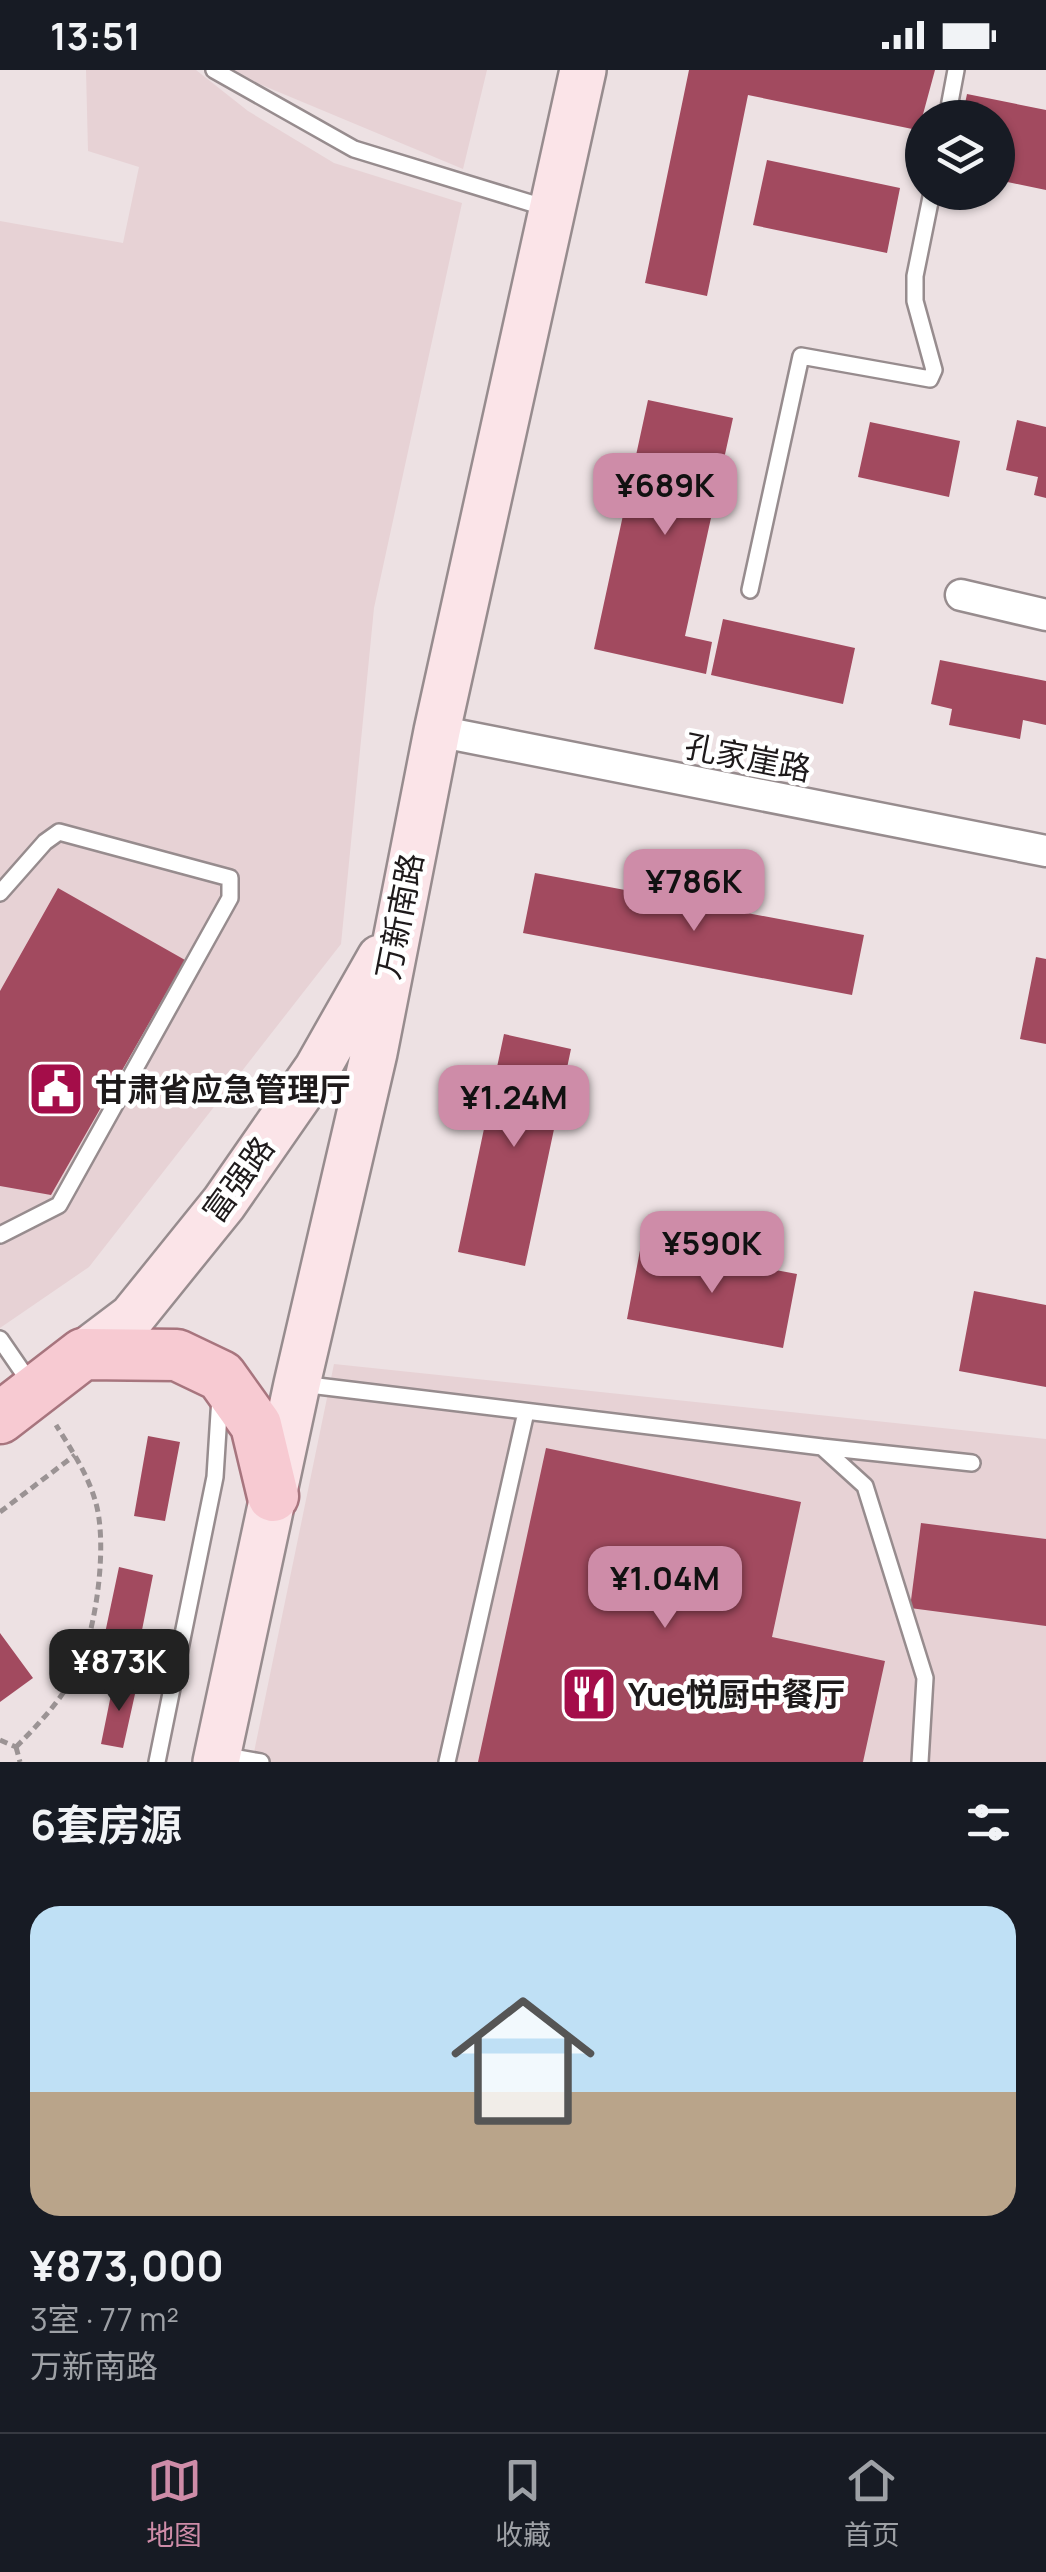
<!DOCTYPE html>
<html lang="zh">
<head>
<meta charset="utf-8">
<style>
  body { margin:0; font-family:Manrope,"Noto Sans SC",sans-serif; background:#20242c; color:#f1f3f6; height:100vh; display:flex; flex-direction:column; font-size:38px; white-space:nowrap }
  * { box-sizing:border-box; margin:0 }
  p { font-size:32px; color:#9ea1a6 }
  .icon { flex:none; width:55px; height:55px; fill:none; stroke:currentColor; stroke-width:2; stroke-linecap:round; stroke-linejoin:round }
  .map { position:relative; height:1692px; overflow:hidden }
  .drawer { display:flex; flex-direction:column; background:#171b24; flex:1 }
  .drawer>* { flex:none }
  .tools { position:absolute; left:905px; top:30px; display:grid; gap:20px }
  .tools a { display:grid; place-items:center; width:110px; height:110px; border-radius:50%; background:#171b24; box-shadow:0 2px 8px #0004; font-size:50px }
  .price { position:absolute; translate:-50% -85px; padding:0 22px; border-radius:20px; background:#ce8ca8; color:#111; font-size:32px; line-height:65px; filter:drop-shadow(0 2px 5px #0008) }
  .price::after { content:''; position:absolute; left:50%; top:60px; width:30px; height:22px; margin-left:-15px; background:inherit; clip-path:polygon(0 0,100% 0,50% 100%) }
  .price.current { background:#222; color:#fff }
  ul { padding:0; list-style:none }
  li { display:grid; align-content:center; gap:20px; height:530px; padding:0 30px }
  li+li { border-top:2px solid #363941 }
  li span { display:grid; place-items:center; height:310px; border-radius:30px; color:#555 }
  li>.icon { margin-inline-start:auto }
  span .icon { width:180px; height:180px; fill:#fffc; stroke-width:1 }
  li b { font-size:42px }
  h2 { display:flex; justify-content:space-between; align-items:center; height:120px; padding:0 30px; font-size:42px }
  .status { display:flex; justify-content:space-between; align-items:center; height:70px; padding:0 50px; background:#171b24; direction:ltr }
  .status svg { height:28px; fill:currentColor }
  .dock { display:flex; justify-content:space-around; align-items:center; height:140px; border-top:2px solid #363941; background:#171b24; font-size:28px; color:#9ea1a6 }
  .dock a { display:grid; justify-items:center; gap:5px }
  .dock .current { color:#ce8ca8 }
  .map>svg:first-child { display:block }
  .built { fill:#e7d2d5 }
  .building { fill:#a24a5f }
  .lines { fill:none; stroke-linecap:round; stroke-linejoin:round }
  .lane-casing { stroke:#978c8e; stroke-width:20 }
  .street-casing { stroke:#978c8e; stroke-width:35 }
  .secondary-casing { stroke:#978c8e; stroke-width:50 }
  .primary-casing { stroke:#a7757e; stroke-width:55 }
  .path { stroke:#9b9394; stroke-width:5; stroke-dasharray:8 5; stroke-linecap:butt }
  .lane { stroke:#fff; stroke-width:15 }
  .street { stroke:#fff; stroke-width:30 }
  .secondary { stroke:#fbe4e8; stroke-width:45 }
  .primary { stroke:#f7cad2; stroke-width:50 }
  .labels { text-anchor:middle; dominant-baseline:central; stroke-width:9; stroke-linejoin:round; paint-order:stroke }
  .street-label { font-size:32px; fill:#1e1a1b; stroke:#fff }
  .poi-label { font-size:32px; font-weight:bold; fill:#1e1a1b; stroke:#fff; text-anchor:start }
</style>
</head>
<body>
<div class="status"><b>13:51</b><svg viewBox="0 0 49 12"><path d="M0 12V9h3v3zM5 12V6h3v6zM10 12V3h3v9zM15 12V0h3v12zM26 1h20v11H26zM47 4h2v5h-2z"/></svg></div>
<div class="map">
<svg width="1046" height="1692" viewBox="0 0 1046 1692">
  <rect width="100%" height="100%" fill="#ede1e3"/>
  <path class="built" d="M86 0H196L248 41 334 93 462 133 374 538 341 874 89 1197 0 1258V151L123 173 139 97 88 81Z
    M226 0H487L463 99Z
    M334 1294 1046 1369V1692H252Z"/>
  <path class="building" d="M689 0H935L922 48V61L748 25 707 226 645 213Z
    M967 24 1046 40V120L998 110V48H962Z
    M767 90 900 118 887 183 753 155Z
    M648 330 733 348 685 566 712 572 706 604 594 579Z
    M1017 350 1046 357V428L1034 425 1038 407 1006 400Z
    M870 352 960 371 949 427 858 407Z
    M723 549 855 578 843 634 711 605Z
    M940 590 1046 611V655L1023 650 1020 669 949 655 952 639 931 634Z
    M535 803 864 865 852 925 523 863Z
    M58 818 185 890 51 1125 0 1116V921Z
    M1036 887 1046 889V974L1020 969Z
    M504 964 571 979 525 1196 458 1182Z
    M641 1175 797 1204 783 1278 627 1249Z
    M974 1221 1046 1235V1317L959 1301Z
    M148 1366 180 1372 165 1451 134 1446Z
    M546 1378 801 1432 772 1567 885 1591 863 1692H478Z
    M921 1453 1046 1469V1556L910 1538Z
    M119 1497 153 1505 139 1575 104 1568Z
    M0 1563 33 1608 0 1632Z
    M114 1610 137 1615 123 1678 101 1674Z"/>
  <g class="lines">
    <g class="lane-casing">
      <path id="lane" d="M214 0 354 79 550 139
        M947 48 956 0
        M750 520 801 286 930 309 934 300 915 231V206L932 122
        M0 823 45 772 59 762 230 808V828L59 1135 0 1165
        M0 1269 33 1317
        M301 1314 822 1377 865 1416 925 1608 920 1692
        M822 1377 972 1393
        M221 1685 261 1692
        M157 1692 215 1407 220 1327
        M447 1692 526 1342"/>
    </g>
    <g class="street-casing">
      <path id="street" d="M961 525 1046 545
        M437 661 1046 781"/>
    </g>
    <g class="secondary-casing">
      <path id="secondary" d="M83 1284 132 1247 224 1133 317 999 380 888
        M216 1692 297 1314 374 983 437 661 583 0"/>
    </g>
    <g class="primary-casing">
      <path id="primary" d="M0 1348 83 1284 177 1285 221 1306 256 1355 273 1426"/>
    </g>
    <path class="path" d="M0 1442 75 1385
      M0 1670 16 1677
      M16 1677C41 1652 67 1624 81 1591 97 1552 108 1471 95 1430 87 1403 71 1379 56 1355
      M16 1677 20 1692"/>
    <use href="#lane" class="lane"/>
    <use href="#street" class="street"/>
    <use href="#secondary" class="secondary"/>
    <use href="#primary" class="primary"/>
  </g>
  <defs>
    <g id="civic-square" transform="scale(2.875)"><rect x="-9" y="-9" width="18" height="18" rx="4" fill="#a40d49" stroke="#fff"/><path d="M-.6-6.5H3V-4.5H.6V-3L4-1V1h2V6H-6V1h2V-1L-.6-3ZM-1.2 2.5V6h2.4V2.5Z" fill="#fff"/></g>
    <g id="restaurant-square" transform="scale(2.875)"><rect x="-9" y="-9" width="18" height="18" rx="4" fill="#a40d49" stroke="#fff"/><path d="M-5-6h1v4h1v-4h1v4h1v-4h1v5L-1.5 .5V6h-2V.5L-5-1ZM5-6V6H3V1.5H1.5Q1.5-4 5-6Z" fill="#fff"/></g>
  </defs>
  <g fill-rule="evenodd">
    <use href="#civic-square" x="56" y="1019"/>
    <use href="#restaurant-square" x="589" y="1624"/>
  </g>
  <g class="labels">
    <g class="street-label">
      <text transform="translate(748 687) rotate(11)">孔家崖路</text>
      <text transform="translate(399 846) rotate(-79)">万新南路</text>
      <text transform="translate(238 1109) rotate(-54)">富强路</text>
    </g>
    <g class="poi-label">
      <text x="95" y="1019">甘肃省应急管理厅</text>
      <text x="628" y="1624">Yue悦厨中餐厅</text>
    </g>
  </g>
</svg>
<div class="tools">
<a><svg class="icon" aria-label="layers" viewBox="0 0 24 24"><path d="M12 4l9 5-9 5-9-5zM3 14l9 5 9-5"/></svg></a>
</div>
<b class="price" style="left:665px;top:468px">¥689K</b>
<b class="price" style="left:694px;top:864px">¥786K</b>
<b class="price" style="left:514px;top:1080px">¥1.24M</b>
<b class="price" style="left:712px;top:1226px">¥590K</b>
<b class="price" style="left:665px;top:1561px">¥1.04M</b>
<b class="price current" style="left:119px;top:1644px">¥873K</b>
</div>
<section class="drawer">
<h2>6套房源<svg class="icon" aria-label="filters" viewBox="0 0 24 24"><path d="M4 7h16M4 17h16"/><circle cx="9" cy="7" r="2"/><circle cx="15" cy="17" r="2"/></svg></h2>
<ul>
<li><span style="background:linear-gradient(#bfe0f5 60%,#b9a48a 0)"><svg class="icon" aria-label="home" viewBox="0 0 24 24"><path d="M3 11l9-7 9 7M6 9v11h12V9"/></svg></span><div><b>¥873,000</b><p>3室 · 77 m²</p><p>万新南路</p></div></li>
</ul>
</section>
<nav class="dock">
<a class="current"><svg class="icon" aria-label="map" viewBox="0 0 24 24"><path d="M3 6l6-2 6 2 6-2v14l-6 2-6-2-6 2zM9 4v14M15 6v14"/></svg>地图</a>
<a><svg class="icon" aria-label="saved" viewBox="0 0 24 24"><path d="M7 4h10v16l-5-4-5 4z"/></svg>收藏</a>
<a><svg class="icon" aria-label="home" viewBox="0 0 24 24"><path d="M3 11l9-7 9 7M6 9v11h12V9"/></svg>首页</a>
</nav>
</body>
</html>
